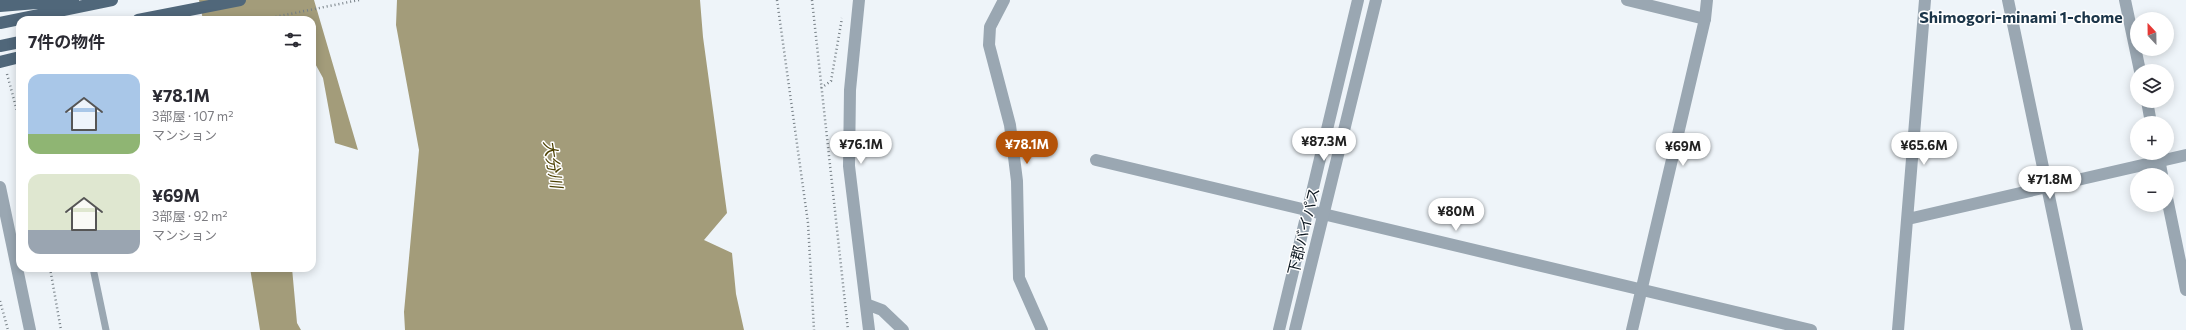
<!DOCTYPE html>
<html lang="ja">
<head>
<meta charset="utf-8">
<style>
  body { margin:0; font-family:Commissioner,"Noto Sans JP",sans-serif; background:#f7f7f7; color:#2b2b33; height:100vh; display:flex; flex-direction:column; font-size:15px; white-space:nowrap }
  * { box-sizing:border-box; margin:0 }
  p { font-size:13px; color:#7c7c81 }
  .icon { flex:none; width:22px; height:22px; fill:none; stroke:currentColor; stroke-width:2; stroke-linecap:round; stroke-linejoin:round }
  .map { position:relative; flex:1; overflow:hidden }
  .panel { position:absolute; left:16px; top:16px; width:300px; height:256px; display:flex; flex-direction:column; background:#fff; border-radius:12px; box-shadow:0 2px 10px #0003 }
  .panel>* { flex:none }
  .needle { width:26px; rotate:338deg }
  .fabs { position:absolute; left:2130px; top:12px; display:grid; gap:8px }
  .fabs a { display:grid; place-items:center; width:44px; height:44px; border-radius:50%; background:#fff; box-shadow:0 2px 10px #0003; font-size:20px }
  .price { position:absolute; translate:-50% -34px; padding:0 9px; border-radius:14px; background:#fff; color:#222; font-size:13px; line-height:26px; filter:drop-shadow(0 1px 2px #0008) }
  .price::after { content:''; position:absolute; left:50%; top:24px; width:12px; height:9px; margin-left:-6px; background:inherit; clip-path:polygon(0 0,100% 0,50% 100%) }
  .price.on { background:#b45309; color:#fff }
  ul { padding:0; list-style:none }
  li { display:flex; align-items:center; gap:12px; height:100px; padding:0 12px }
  li span { display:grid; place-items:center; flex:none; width:112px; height:80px; border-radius:12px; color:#555 }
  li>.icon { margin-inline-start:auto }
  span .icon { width:48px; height:48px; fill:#fffc; stroke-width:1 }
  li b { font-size:17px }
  h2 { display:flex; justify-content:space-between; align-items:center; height:48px; padding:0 12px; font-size:17px }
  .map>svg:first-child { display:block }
  .water { fill:#a39c7a }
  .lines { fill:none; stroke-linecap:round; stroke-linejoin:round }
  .path { stroke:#778087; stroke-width:2.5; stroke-dasharray:1 3; stroke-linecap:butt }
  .service { stroke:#9aa7b2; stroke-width:7 }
  .minor { stroke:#9aa7b2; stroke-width:12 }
  .tertiary { stroke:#9aa7b2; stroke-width:12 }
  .primary { stroke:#50677a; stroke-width:12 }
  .primary-bridge { stroke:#50677a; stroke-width:12 }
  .labels { text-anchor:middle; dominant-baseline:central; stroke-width:3; stroke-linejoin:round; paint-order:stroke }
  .street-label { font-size:15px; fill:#0e1922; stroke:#fff }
  .neighbourhood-label { font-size:16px; font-weight:bold; fill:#1b3549; stroke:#fff }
  .water-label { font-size:16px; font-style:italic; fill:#4c4000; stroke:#fff }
</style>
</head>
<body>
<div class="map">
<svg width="2186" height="330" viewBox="0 0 2186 330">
  <rect width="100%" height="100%" fill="#eef4f9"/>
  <path class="water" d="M199 0H314L358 150 335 143 323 78 312 58V20H203Z
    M397 0H700L703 37 727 213 704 240 732 253 736 294 744 330H405L404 312 419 150 396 25Z
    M250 268H292L297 323 301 330H260Z"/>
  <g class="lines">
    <path class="path" d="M777 0 808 223 814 330
      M812 0 848 330
      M260 20 359 0
      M7 74 20 122
      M821 88 831 81 842 18
      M50 268 61 330
      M0 301 8 330"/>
    <path class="service" d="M93 268 106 330"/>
    <path class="minor" d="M859 0 850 90 849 166 869 330
      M1004 0 990 27 989 45 1010 125 1017 181 1019 278 1042 330
      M1627 0 1705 19
      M2008 0 2077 330
      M1096 160 1811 330
      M0 187 30 330
      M1908 219 2186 155
      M866 304 882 310 903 330
      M1898 330 1925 0"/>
    <path class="tertiary" d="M2125 0 2140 71
      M2147 101 2151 123
      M2158 153 2162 175
      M2167 198 2186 290
      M1279 330 1358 0
      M1295 330 1376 0
      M1632 330 1705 19 1707 0"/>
    <path class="primary" d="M138 20 240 0
      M0 46 20 42"/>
    <path class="primary-bridge" d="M0 6 73 0
      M0 23 112 0
      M0 62 20 57"/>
  </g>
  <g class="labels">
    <g class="street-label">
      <text transform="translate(1303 231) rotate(-76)">下郡バイパス</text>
    </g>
    <g class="neighbourhood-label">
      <text x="2021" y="16">Shimogori-minami 1-chome</text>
    </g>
    <g class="water-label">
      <text transform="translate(554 164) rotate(81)">大分川</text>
    </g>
  </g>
</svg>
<div class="fabs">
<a><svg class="needle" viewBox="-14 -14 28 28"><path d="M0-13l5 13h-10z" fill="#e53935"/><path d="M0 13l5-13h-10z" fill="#7c7c81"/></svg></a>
<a><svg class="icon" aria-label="layers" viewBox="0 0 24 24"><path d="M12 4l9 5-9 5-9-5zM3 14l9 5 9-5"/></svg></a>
<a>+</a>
<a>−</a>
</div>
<b class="price" style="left:1324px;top:162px">¥87.3M</b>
<b class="price" style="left:861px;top:165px">¥76.1M</b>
<b class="price on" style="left:1027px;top:165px">¥78.1M</b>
<b class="price" style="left:1924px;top:166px">¥65.6M</b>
<b class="price" style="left:1683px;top:167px">¥69M</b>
<b class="price" style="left:2050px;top:200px">¥71.8M</b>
<b class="price" style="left:1456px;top:232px">¥80M</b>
<section class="panel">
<h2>7件の物件<svg class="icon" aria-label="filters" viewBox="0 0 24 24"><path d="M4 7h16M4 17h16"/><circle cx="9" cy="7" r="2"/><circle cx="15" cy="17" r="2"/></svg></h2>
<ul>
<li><span style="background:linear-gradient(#a9c7e8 75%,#8fb573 0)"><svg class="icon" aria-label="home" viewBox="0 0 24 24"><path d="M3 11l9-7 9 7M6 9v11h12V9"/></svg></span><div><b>¥78.1M</b><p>3部屋 · 107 m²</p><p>マンション</p></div></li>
<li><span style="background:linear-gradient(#dfe7d0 70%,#9aa5b1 0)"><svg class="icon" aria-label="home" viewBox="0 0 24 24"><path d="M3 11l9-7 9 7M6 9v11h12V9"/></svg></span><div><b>¥69M</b><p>3部屋 · 92 m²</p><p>マンション</p></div></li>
</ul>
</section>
</div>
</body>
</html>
